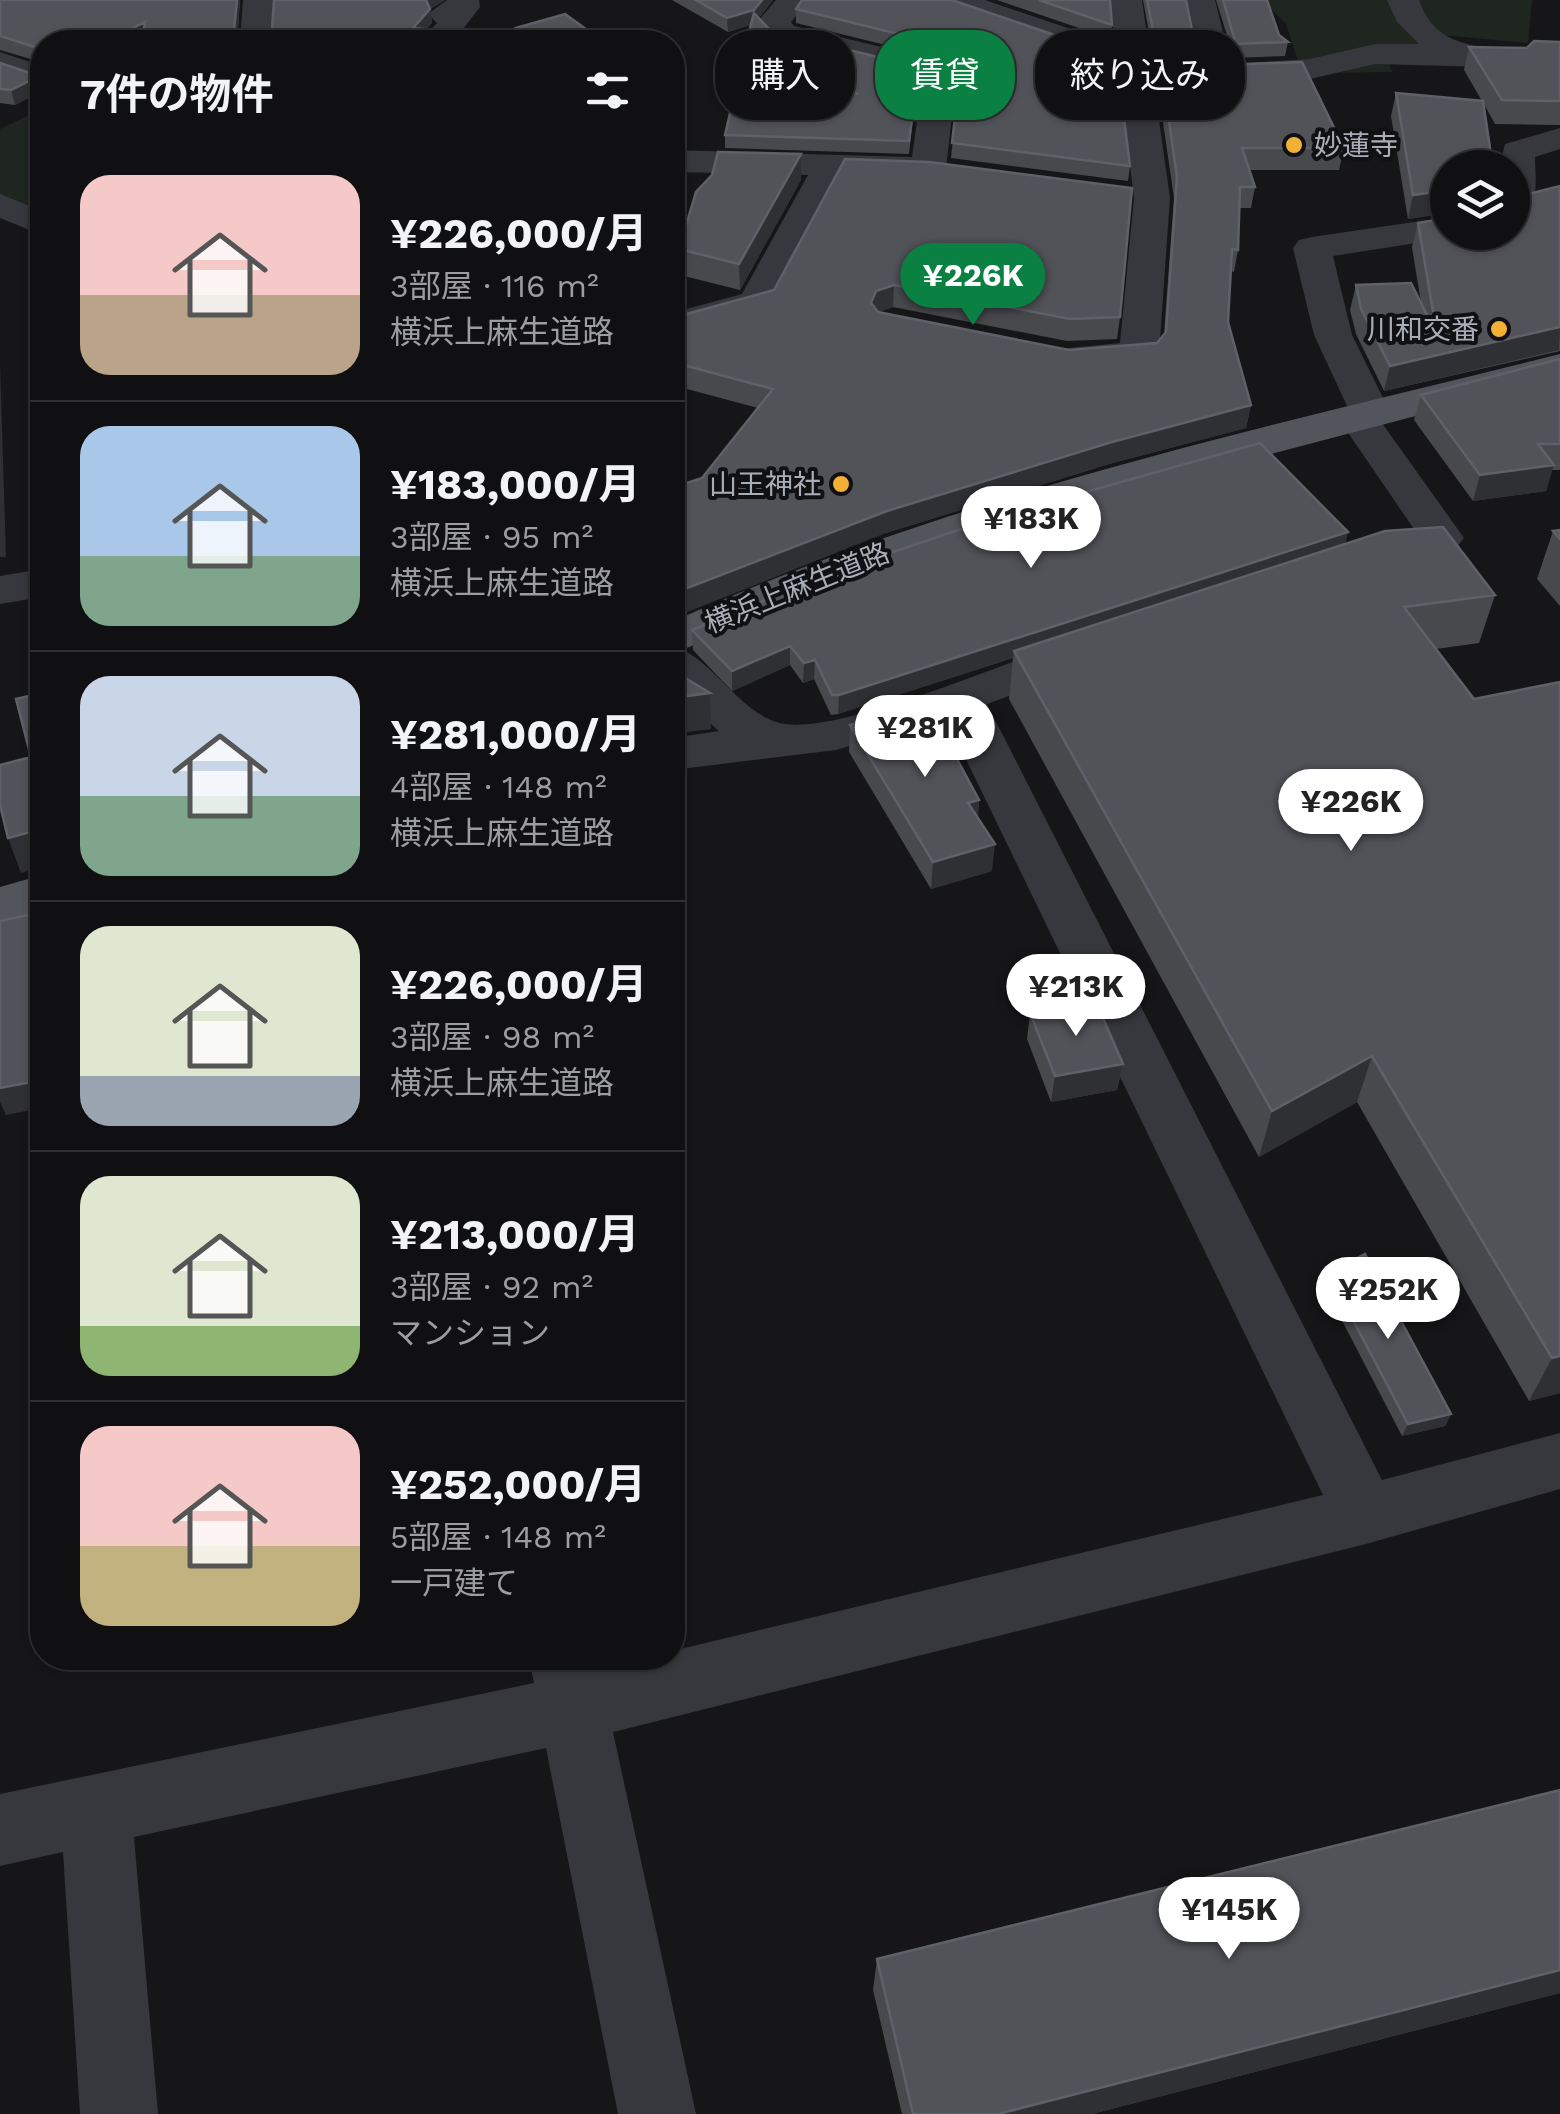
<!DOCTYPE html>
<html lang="ja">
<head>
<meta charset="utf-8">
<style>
  body { margin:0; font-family:"Work Sans","Noto Sans JP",sans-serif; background:#1e1e20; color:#f1f3f6; height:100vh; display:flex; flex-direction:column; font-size:38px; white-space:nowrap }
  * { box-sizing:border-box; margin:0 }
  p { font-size:32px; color:#9c9d9f }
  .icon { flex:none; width:55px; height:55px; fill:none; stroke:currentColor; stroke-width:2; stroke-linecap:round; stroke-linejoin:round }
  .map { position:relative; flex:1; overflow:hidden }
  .drawer { position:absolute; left:30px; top:30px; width:655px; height:1640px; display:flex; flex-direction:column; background:#101012; border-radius:40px; box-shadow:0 2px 8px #0004,0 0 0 2px #303032 }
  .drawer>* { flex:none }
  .banner { position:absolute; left:715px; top:30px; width:695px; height:90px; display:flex; gap:20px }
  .controls { position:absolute; left:1430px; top:150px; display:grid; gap:20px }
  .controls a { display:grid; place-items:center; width:100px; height:100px; border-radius:50%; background:#101012; box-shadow:0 2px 8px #0004,0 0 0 2px #303032; font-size:50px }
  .price { position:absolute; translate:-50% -85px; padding:0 22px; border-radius:35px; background:#fff; color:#222; font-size:32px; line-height:65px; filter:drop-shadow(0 2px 5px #0008) }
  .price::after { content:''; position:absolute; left:50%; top:60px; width:30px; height:22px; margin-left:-15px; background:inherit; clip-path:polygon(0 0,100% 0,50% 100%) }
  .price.active { background:#0b8043; color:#fff }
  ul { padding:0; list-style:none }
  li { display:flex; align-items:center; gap:30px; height:250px; padding:0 50px }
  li+li { border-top:2px solid #303032 }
  li span { display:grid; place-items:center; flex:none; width:280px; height:200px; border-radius:30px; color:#555 }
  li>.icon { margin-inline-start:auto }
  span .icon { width:120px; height:120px; fill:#fffc; stroke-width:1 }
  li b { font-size:42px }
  h2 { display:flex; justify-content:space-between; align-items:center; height:120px; padding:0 50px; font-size:42px }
  .chip { padding:0 35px; border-radius:40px; background:#101012; box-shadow:0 2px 8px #0004,0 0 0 2px #303032; font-size:35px; line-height:90px }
  .chip.active { background:#0b8043; color:#fff }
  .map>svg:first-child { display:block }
  .green { fill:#1e261f }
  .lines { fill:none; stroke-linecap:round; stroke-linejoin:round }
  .minor { fill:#37383d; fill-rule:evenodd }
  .major { fill:#53555c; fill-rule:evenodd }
  .wall { fill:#47494d }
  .shaded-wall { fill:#2f3033 }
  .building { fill:#525359; stroke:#5f6168; stroke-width:2.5 }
  .poi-dot { fill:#f2b134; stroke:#111113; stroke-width:4 }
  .labels { text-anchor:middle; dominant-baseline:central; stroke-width:8; stroke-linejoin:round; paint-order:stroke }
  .far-poi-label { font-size:28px; fill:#a8adb8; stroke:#111113; text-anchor:end }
  .far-street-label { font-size:28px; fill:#a8adb8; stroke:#111113 }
</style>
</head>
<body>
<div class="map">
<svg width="1560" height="2114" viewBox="0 0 1560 2114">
  <rect width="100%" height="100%" fill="#161618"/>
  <path class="green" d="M1262 0H1532L1528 43 1440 35 1389 63 1392 72 1302 73 1286 24Z
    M42 109V213L0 195V129Z"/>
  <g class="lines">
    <path class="minor" d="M243 0H275L272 42H240Z
      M447 0H479L480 7 453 42H419L437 23 428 14Z
      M776 0H810L791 22 794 26 952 64 957 71 946 169 940 176 928 180 843 177 771 310 672 337V313L742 294 808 175 672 172V150L912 157 923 77 772 40 757 22Z
      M938 0H985L1115 44 1110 0H1142L1170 198 1159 354 1153 362 1074 369 1060 365 1054 357 1060 349 1120 343 1134 198 1118 67 943 7Z
      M1183 0H1215L1231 64 1310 59 1375 44H1419L1397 22 1387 0H1419C1436 50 1479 44 1521 54L1525 61 1521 68 1375 64 1310 79 1217 83 1205 80 1200 73Z
      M0 52 42 66V87L0 73Z
      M1560 128V149L1535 157C1535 182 1542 209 1512 217V168H1499L1505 144Z
      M0 194 42 211V235L0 218Z
      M1448 217V232H1463L1461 236 1333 256 1352 335 1391 414 1382 423 1464 538 1457 547 1384 569 1368 565 1362 556 1368 547 1416 532 1338 418 1348 408 1314 335 1293 248 1299 240 1312 237Z
      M42 569V597L0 604V576Z
      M1083 638 1099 643 1106 653 1099 663 987 704 1382 1480 1560 1433V1489L1366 1544 613 1732 696 2114H618L546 1748 134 1837 158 2114H80L63 1852 0 1866V1794L534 1683 529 1658H597L599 1669 645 1658H672V1651L1323 1495 946 718 836 750 672 770V738L719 731 672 690V646C712 657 734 707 776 722 832 741 1018 655 1083 638Z"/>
    <path class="major" d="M1560 354V378L1218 468 994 533 840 585 672 654V622C953 495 1262 428 1560 354Z
      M42 875V912L0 925V887Z"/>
  </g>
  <path class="wall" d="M0 0H240L238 30H272L274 0H445L430 9 432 23 426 29 446 42H142V39L136 42H42L41 62 0 50Z
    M672 0H773L759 18 771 31 919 67 909 154 725 148V135L834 94 749 44V32L751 25 728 32Z
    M952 0 1130 166 1128 181 951 158 960 70 955 62 796 23V9Z
    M997 0H1110L1112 25 1111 39Z
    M1143 0H1186L1195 45 1193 59 1154 60Z
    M1216 0H1267L1279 35 1288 42 1285 56 1234 58Z
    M1560 42V125L1495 124 1484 104 1448 168 1447 213 1408 219 1391 116 1396 93 1482 101 1464 70 1469 47 1527 48Z
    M0 63 42 87V91L15 105 0 103Z
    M1161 67 1344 148 1339 170H1249L1255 187 1251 208H1240L1238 250 1234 272 1231 271 1228 322 1251 405 1246 428 1109 464 886 533 702 478 758 408 672 385V318L774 290 845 159 1120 317 1117 339 1067 341 893 307 878 312 1069 350 1157 343 1164 334 1174 198 1158 88Z
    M712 175 801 180 740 290 680 275 679 249Z
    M1560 186V351L1384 391 1356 334 1350 310 1356 285 1421 303 1412 247 1418 223 1448 232Z
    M1560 359V470H1552L1546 491 1473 501 1414 420 1421 395Z
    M1560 530V606L1537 579 1553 531Z
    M1345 544 1495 595 1479 643 1436 649 1474 699 1560 682V1393L1529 1401 1357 1102 1259 1157 1009 699 1013 658 838 714 831 715 814 679 803 683 790 665 732 691 693 650 692 630Z
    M850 725 979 800 978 817 992 871 931 889 849 752Z
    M1030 1013 1123 1064 1117 1090 1051 1102 1027 1039Z
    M1328 1273 1451 1414 1445 1426 1402 1436 1324 1286Z
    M877 1959 1560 1993 1092 2114H902L873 1990Z"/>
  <path class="shaded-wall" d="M237 0H240L237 42 234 30Z
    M424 0H445L426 11Z
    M762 0H773L754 24 728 32 727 18Z
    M430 9 432 23 415 42 413 28Z
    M145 22 149 36 136 42H105Z
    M39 76 42 91 15 105 11 90Z
    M801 154V180L740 290 739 264Z
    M1448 190V213L1408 219 1413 195Z
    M894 285 893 307 875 313 871 303 876 291Z
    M1560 327 1559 350 1384 391 1390 366Z
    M0 363 6 557H0Z
    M1251 405 1246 428 1109 464 886 533 672 618V594L887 511 1112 442Z
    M1554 465 1546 491 1473 501 1480 475Z
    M1348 532 1344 551 1014 651 1013 658 838 714 839 695Z
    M790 646V665L732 691V671Z
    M815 660 814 679 803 683 804 663Z
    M710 693 711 729 672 734V698Z
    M979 800 977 827 968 803Z
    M42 829V867L21 873 8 838Z
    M995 844 992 871 931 889 933 862Z
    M1372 1056 1357 1102 1259 1157 1272 1111Z
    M1123 1064 1117 1090 1051 1102 1055 1076Z
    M42 1080V1108L6 1115 0 1102V1088Z
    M1560 1356V1393L1529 1401 1552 1358Z
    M1451 1414 1445 1426 1402 1436 1408 1424Z
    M1560 1970V1993L1092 2114H998Z"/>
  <path class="building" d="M0 0H237L234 30H272L274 0H426L430 9 413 28 445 31 443 42H295L296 39 225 42 206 36 205 42H142L145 22 105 42H42V74L40 75 41 49 0 36Z
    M696 0H762L754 10 727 18Z
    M802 0H952L1116 56 1130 166 952 143 962 57 956 48 796 9Z
    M1039 0H1110L1112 25Z
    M1147 0H1186L1195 45 1156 46Z
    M1223 0H1267L1279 35 1288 42 1236 44Z
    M754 13 771 31 919 67 909 141 725 135 735 91 858 94 749 32Z
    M565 14 604 42H491L516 28Z
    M1534 41 1560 42V101L1502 100 1469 47 1527 48Z
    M1302 62 1344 148H1242L1255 187H1240L1238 250 1232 249 1228 322 1251 405 1112 442 887 511 672 594V488L702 478 773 389 672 362V318L774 290 845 159 929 162 1132 188 1120 317 1070 319 894 285 876 291 871 303 878 312 1069 350 1157 343 1166 332 1177 177 1161 67Z
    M0 63 39 76 11 90 0 89Z
    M1396 93 1483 101 1493 168H1448V190L1413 195Z
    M718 152 801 154 739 264 679 249 696 192 712 175Z
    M1560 186V327L1390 366 1361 309 1356 285 1411 283 1437 335 1418 223 1448 218V232H1512V198Z
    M1560 359V444H1538L1554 465 1480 475 1421 395Z
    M1260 443 1348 532 839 695H832L815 660 804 663 790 646 732 671 692 630 842 569 997 517Z
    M1443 527 1495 595 1404 607 1474 699 1560 682V1356L1552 1358 1372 1056 1272 1111 1014 651 1385 531Z
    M1560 530V539L1553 531Z
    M672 663 687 679 710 693 672 698Z
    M42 693V829L8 838 0 805V765L31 757 16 699Z
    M926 701 979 800 968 803 995 844 933 862 850 725Z
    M42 912V1080L0 1088V921Z
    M1096 1002 1123 1064 1055 1076 1030 1013Z
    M1365 1254 1451 1414 1408 1424 1328 1273Z
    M1560 1790V1970L998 2114H913L877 1959Z"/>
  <g class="poi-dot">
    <circle cx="1294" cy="145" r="10"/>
    <circle cx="1499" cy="329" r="10"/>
    <circle cx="841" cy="484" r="10"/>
  </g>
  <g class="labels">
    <g class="far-poi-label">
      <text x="1314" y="145" text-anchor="start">妙蓮寺</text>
      <text x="1479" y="329">川和交番</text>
      <text x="821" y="484">山王神社</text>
    </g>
    <g class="far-street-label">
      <text transform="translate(797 588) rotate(-22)">横浜上麻生道路</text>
    </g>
  </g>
</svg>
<div class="controls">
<a><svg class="icon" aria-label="layers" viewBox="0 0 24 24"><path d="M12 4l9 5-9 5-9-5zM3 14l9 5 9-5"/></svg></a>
</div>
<b class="price active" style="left:973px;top:328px">¥226K</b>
<b class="price" style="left:1031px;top:571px">¥183K</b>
<b class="price" style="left:925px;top:780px">¥281K</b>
<b class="price" style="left:1351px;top:854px">¥226K</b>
<b class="price" style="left:1076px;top:1039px">¥213K</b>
<b class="price" style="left:1388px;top:1342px">¥252K</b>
<b class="price" style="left:1229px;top:1962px">¥145K</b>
<div class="banner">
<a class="chip">購入</a>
<a class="chip active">賃貸</a>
<a class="chip">絞り込み</a>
</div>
<section class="drawer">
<h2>7件の物件<svg class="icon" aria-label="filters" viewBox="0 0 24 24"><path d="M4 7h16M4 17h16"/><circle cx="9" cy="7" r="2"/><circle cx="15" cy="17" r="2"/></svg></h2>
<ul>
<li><span style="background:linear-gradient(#f6c9c9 60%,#b9a48a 0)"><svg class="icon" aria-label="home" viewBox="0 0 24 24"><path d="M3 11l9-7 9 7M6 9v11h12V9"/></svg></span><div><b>¥226,000/月</b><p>3部屋 · 116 m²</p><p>横浜上麻生道路</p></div></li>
<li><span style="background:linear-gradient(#a9c7e8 65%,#7fa58c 0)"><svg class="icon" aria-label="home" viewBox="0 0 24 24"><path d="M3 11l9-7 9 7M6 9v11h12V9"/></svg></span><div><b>¥183,000/月</b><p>3部屋 · 95 m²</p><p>横浜上麻生道路</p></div></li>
<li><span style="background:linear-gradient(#c9d6e8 60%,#7fa58c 0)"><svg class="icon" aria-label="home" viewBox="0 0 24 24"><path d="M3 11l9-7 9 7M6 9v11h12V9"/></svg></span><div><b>¥281,000/月</b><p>4部屋 · 148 m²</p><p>横浜上麻生道路</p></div></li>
<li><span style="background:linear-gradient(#dfe7d0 75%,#9aa5b1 0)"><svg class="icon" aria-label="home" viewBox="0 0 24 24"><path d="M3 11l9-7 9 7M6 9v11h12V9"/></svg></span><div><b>¥226,000/月</b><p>3部屋 · 98 m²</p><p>横浜上麻生道路</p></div></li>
<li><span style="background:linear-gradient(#dfe7d0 75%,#8fb573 0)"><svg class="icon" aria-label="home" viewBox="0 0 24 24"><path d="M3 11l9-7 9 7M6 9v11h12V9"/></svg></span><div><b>¥213,000/月</b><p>3部屋 · 92 m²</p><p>マンション</p></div></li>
<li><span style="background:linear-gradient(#f6c9c9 60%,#c2b280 0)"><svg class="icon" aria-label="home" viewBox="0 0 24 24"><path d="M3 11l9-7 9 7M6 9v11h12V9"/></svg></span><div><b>¥252,000/月</b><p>5部屋 · 148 m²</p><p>一戸建て</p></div></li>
</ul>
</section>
</div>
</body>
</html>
